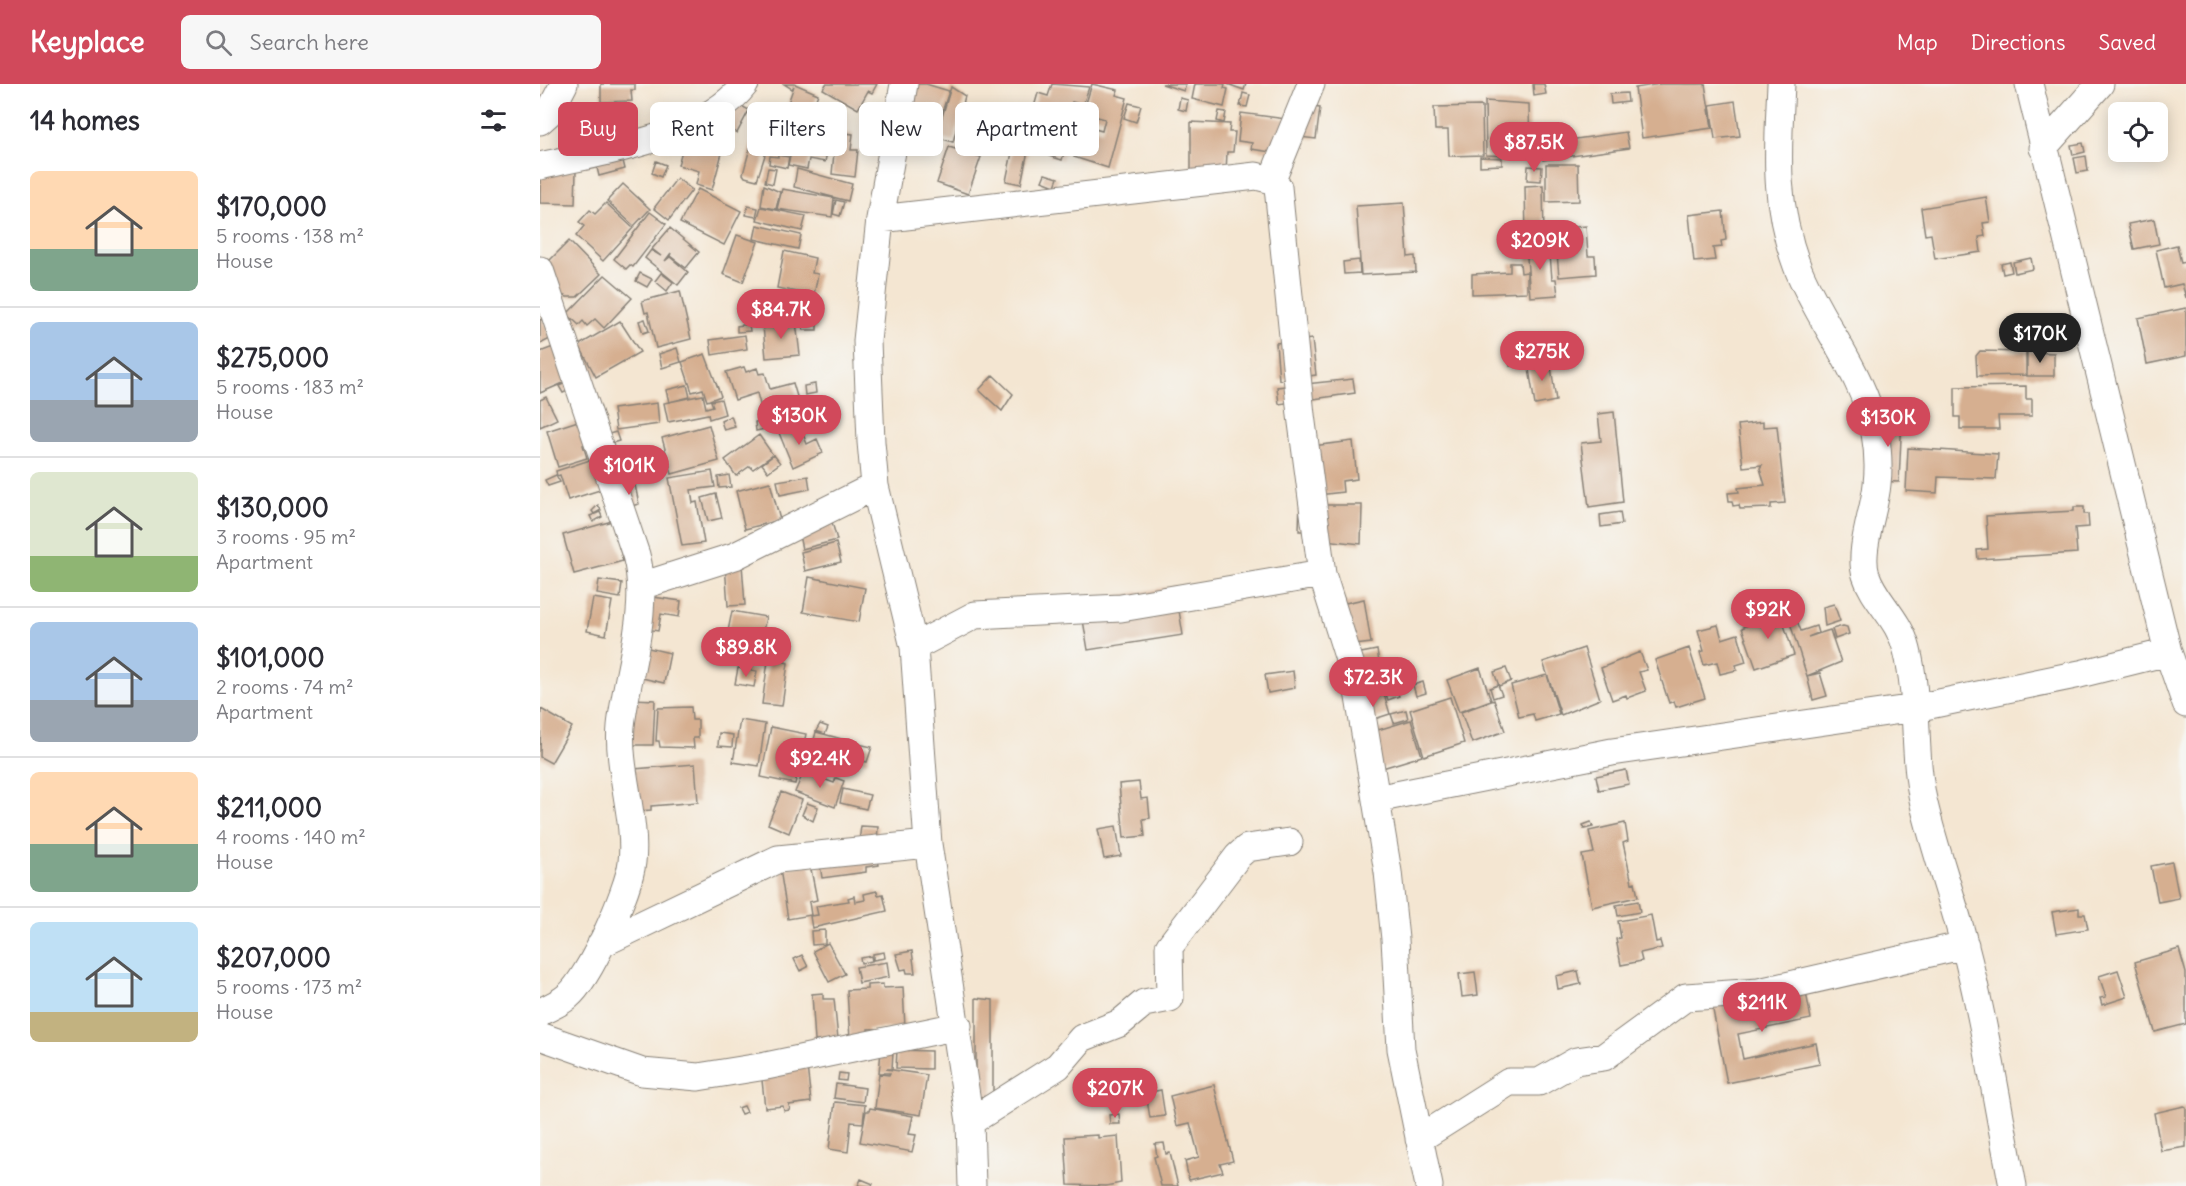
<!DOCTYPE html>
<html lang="en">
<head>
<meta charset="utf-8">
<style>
  body { margin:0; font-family:Delius,sans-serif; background:#f7f7f7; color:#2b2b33; height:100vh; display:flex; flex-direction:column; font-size:22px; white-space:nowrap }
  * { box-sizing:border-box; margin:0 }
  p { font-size:20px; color:#7c7c81 }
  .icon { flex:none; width:33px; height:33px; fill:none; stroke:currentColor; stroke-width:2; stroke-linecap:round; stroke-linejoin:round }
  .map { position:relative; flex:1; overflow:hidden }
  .details { display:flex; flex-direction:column; background:#fff; width:540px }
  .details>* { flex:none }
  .top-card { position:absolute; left:18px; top:18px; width:570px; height:54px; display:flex; gap:12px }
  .tools { position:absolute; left:1568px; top:18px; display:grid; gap:12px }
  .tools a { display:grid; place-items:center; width:60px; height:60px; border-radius:9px; background:#fff; box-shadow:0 3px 15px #0003; font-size:30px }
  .price { position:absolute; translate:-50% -51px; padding:0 14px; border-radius:21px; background:#d1495b; color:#fff; font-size:20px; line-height:39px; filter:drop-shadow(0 2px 3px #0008) }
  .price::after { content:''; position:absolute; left:50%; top:36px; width:18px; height:14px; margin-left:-9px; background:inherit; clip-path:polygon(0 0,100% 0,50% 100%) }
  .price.selected { background:#222; color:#fff }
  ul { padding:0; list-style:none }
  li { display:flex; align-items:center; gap:18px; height:150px; padding:0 30px }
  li+li { border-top:2px solid #e1e1e2 }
  li span { display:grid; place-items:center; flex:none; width:168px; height:120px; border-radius:9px; color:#555 }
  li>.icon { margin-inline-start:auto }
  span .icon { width:72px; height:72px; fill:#fffc; stroke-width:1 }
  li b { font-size:26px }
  h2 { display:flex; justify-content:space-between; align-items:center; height:72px; padding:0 30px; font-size:26px }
  .pill { padding:0 21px; border-radius:9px; background:#fff; box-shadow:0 3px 15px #0003; font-size:21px; line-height:54px }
  .pill.selected { background:#d1495b; color:#fff }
  header { display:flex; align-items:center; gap:36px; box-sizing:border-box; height:84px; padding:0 30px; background:#d1495b; color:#fff }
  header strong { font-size:28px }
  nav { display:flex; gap:33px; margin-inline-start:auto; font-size:21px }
  .search { width:420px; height:54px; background:#f7f7f7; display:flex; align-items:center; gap:15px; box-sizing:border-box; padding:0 21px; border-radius:9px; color:#7c7c81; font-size:22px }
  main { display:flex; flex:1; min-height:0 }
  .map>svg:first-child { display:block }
  .building { fill:#d6af90 }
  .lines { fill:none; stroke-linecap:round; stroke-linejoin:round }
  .street-casing { stroke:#888177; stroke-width:29 }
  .street { stroke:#fff; stroke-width:27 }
</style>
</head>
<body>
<header>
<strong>Keyplace</strong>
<div class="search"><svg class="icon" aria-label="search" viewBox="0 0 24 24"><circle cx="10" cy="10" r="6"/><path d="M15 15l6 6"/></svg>Search here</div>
<nav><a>Map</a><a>Directions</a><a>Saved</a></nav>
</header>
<main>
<section class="details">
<h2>14 homes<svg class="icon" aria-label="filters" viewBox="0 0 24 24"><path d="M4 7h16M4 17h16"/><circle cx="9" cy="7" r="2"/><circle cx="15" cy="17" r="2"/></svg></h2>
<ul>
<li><span style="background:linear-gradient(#ffd9b3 65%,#7fa58c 0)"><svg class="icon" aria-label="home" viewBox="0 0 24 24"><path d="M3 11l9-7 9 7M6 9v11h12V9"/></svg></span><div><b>$170,000</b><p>5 rooms · 138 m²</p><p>House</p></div></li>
<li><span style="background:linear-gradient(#a9c7e8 65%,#9aa5b1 0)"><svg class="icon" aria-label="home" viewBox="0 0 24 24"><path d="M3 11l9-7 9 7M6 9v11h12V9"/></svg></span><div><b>$275,000</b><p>5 rooms · 183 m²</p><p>House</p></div></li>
<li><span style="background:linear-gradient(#dfe7d0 70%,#8fb573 0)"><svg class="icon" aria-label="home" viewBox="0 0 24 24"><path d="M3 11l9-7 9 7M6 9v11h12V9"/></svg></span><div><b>$130,000</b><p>3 rooms · 95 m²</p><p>Apartment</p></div></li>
<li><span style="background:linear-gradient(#a9c7e8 65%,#9aa5b1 0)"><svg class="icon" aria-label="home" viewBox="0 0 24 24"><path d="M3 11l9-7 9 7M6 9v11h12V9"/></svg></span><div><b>$101,000</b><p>2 rooms · 74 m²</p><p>Apartment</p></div></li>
<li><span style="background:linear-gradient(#ffd9b3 60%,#7fa58c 0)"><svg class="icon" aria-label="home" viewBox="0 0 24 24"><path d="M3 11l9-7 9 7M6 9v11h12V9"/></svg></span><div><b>$211,000</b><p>4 rooms · 140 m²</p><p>House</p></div></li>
<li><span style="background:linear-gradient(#bfe0f5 75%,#c2b280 0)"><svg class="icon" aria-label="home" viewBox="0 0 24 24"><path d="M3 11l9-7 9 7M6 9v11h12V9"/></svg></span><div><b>$207,000</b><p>5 rooms · 173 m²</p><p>House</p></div></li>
</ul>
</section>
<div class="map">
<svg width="1646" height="1102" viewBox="0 0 1646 1102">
  <rect width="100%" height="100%" fill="#f6f6f2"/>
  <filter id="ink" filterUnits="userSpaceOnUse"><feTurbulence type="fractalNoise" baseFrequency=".0167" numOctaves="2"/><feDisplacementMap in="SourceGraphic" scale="12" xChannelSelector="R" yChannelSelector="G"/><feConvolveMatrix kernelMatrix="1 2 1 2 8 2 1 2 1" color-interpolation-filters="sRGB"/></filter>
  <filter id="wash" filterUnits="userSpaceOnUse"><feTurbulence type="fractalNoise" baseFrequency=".008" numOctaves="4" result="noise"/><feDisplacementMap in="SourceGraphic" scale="24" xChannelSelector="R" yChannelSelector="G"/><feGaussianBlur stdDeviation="1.35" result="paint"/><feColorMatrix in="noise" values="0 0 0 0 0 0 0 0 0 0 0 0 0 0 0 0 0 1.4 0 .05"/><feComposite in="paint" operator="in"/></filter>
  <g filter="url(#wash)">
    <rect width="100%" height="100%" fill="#f4e6d2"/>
    <g id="blocks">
      <path class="building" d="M61 0H95V6H91L92 17 61 18Z
        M244 0H255L278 10 264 47 241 39 254 2 252 5Z
        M286 0H337L332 9 328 7 318 25 283 5Z
        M373 0H386L409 7 397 43 362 34Z
        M512 0 549 3 543 21 532 18 529 32 494 23 498 9 508 12Z
        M552 0 578 6 576 11 587 14 568 84 534 73 544 42 562 47 565 35 543 29Z
        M622 0H646L644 7Z
        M655 0H685L684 4 688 5 684 23 652 15Z
        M687 0H706L704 6Z
        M993 0H1004L1006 10 994 12Z
        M1120 0H1165L1172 44 1102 54 1095 4Z
        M411 3 425 12 413 58 396 53Z
        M703 9 710 11 707 23 700 22Z
        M1087 9 1088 18 1071 20 1070 10Z
        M640 14 648 16 646 27 638 25Z
        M190 16 209 26 197 49 177 38Z
        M945 17 989 20 990 73 946 71Z
        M1195 17 1200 52 1175 55 1170 21Z
        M589 19 601 22 596 38 584 34Z
        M756 21 780 24 776 55 751 52 731 68 711 65 712 59 698 57 701 29 754 36Z
        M942 22 943 71 909 72 908 46H895L894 23Z
        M679 27 686 28 684 39 677 37Z
        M424 38 454 49 448 66 418 55Z
        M651 38 690 40 689 48H695L693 68H687L686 90 651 86Z
        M255 47 290 54 285 78 269 75 267 85 248 81Z
        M147 48 185 58 172 106 156 101 159 87 138 81Z
        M216 48 227 51 224 63 213 60Z
        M296 48 313 50 311 66H318L315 93 292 90Z
        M1086 48 1089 64 1003 76 1000 60Z
        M514 55 527 59 522 76 509 72Z
        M474 59 489 62 481 100 466 97Z
        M1543 59 1545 68 1533 71 1531 61Z
        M211 60 227 65 217 96 205 93 203 90Z
        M409 63 441 73 428 110 397 99Z
        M81 68 85 85 59 92 55 75Z
        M238 71 249 73 247 84 229 80 230 72 238 73Z
        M1546 72 1548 87 1537 89 1534 74Z
        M940 73 962 74V81L940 82Z
        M116 77 126 81 121 93 112 89Z
        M1006 80H1038L1039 117 1006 118Z
        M988 82 1002 83 1001 97 987 96Z
        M228 84 236 85 233 100 225 98Z
        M257 85 312 100 308 117 254 103Z
        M0 87H36L35 120 0 119Z
        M505 90 518 94 515 102 502 97Z
        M137 94 152 106 129 136 114 124Z
        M83 100 110 125 94 142 67 117Z
        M224 101 240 108 236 125 221 122Z
        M1003 101 1004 153 986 154 985 102Z
        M158 105 201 127 184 161 140 139Z
        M242 105 294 114 292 133 237 125Z
        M1446 113 1450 138 1443 139 1445 152 1439 153 1441 168 1395 175 1391 150 1385 151 1381 124Z
        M296 116 304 118 300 132 293 130Z
        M66 119 93 144 63 177 36 152 44 142 39 138 50 126 55 130Z
        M864 119 868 173 875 172 876 188 821 191 816 122Z
        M208 122 218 124 216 133 206 131Z
        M221 123 266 132 262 147 217 136Z
        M1183 127 1186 156 1181 157 1182 163 1173 164 1175 176 1154 178 1149 131Z
        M110 128 126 140 93 183 90 181 86 185 74 175Z
        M1614 135 1619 160 1594 165 1588 140Z
        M217 141 261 151 258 165 214 155Z
        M1046 142 1048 172H1055L1056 190 1019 193 1015 145Z
        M130 144 159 168 146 184 130 172 131 169 125 177 130 173 148 188 138 201 105 174 111 166 121 172 112 165Z
        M197 151 218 158 203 198 183 190Z
        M29 157 61 190 37 213H27L14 208 7 179Z
        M1009 158 1012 195H1016L1018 211 990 213 986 160Z
        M1637 161 1641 179 1646 178V214L1642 200 1624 204 1616 166Z
        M244 167 275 174 272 189 278 190 274 211 237 204Z
        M1491 174 1493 185 1475 189 1473 178Z
        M819 176 820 189 804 190 803 178Z
        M1470 178 1472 188 1463 190 1461 180Z
        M970 179H980L981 189 987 188V208L932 210V190L970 188Z
        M100 189 112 195 107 203 96 197Z
        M121 189 133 198 127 207 115 197Z
        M65 191 92 214 64 244 55 235 47 242 43 237 39 241 27 230Z
        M140 207 151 255 116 264 108 228 105 229 102 217Z
        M223 214 253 215 252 231H223Z
        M255 214 265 215 264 231 253 230Z
        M267 216 277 217V246H263Z
        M211 219H219L220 230 212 231Z
        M1646 224V272L1607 280 1598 234Z
        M2 235 12 254 0 260V236Z
        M105 235 109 247 103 249 99 237Z
        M80 237 100 268 56 293 39 261Z
        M256 238 260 271 226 274 223 242Z
        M209 240 210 247 197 248V242Z
        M205 251 207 265 172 271 170 256Z
        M772 255 776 291 739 296 736 259Z
        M21 260 28 297 0 309V268Z
        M137 264 141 278 122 284 119 270Z
        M1440 267 1486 268V291L1437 292 1436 272Z
        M1487 268 1514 269V292H1487Z
        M977 269 979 280 970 282 968 271Z
        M165 270 181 312 167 317 163 305 152 308 142 278Z
        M1010 276 1016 317 995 321 988 279Z
        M204 283 206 288 217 284 219 290 225 289 230 305 253 299 258 316 263 315 268 331 226 343 217 309 195 316 186 288Z
        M453 291 473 310 462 327 439 306Z
        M813 295 815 309 739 320 737 303Z
        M28 298 35 304 23 309 19 302Z
        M275 300 276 309 265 311 264 302Z
        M147 301 150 313 129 318 126 306Z
        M1486 302V315H1492V332H1458L1459 345H1420V333H1415V303Z
        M163 311 166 324 173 322 171 317 181 315 185 330 169 335 168 330 128 338 124 319Z
        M6 313 17 335 0 343V316Z
        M117 319 119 340 76 346 73 325Z
        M1074 328 1083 418 1049 423 1041 359 1061 357 1058 330Z
        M1337 330 1362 331 1359 398 1335 397Z
        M191 332 195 343 184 346 181 337Z
        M275 332 278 340 273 342 267 336Z
        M41 336 48 359 43 361 47 374 18 383 7 347Z
        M224 336 225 345 216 347 215 338Z
        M1223 338V343L1237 342 1245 419 1231 420V424L1200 425 1199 421 1193 422 1192 417H1189L1188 409 1199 408 1198 404 1225 401 1220 384 1222 381 1203 383 1198 341Z
        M259 340 267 360 277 355 283 369 253 383 239 349Z
        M169 341 179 377 132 390 122 354Z
        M76 348 79 357 72 359 69 350Z
        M219 351 233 371 213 385 210 382 196 392 185 376Z
        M813 357 817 395 802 397 803 408 770 412 764 363Z
        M1368 364 1458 370 1456 395 1398 393 1397 409 1366 407Z
        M234 371 240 379 228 388 222 380Z
        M117 373 122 392 77 404 72 385Z
        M53 375 63 405 28 416 20 391 17 392 16 387Z
        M172 387 175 403 151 406 153 419 157 418 164 459 142 462 129 394Z
        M16 391 20 398 8 402 5 396Z
        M189 391 191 403 179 404 178 393Z
        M268 392 270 405 240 411 237 397Z
        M230 398 240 436 205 445 196 407Z
        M95 401 99 420 83 424 78 405Z
        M176 410 182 434 168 437 162 414Z
        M760 414 776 421H822L821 460 776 455V447H759Z
        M58 421 61 426 54 430 52 427Z
        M1534 423H1544V430H1548L1549 443 1535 444 1537 469 1438 475 1437 466 1448 465 1446 432 1534 427Z
        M60 428 62 433 53 438 50 432Z
        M1080 428 1082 440 1061 443 1060 431Z
        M72 437 83 477 34 490 23 451Z
        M292 438 297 456 262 465 258 447Z
        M296 459 301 478 265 487 261 468Z
        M202 480 205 521 188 522 185 481Z
        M269 493 325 504 319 538 263 528Z
        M59 496 82 499 80 514 57 510Z
        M635 502 643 551 548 566 540 518Z
        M106 512 141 517 139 533 121 530 118 547 100 544Z
        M803 512 805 519 824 515 831 559 815 561 787 515Z
        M53 514 72 517 66 551 47 547Z
        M1294 520 1300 537 1285 542 1283 523Z
        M192 527 226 533 223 547 229 549 225 575 184 567Z
        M1240 529 1254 571 1216 584 1202 544 1208 541 1207 538Z
        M1256 534 1261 547 1276 542 1278 549 1268 553 1290 546 1301 578 1267 592 1249 536Z
        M1178 541 1182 555 1198 550 1206 578 1196 581 1197 586 1180 590 1177 578 1164 581 1160 568 1164 567 1158 546Z
        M1303 542 1307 543 1309 550 1295 555 1292 545Z
        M100 562 130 569 124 599 93 592Z
        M1044 564 1060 615 1021 631 1003 578Z
        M1149 564 1165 614 1136 623 1134 617 1129 619 1115 576Z
        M837 566 841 590 836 591 839 604 806 610 800 573Z
        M1100 568 1107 586 1099 588 1106 607 1087 614 1086 611 1072 616 1061 584Z
        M239 576 248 579 242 622 222 620 228 577Z
        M198 584 217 587 214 603 195 600Z
        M940 584 951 616 919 628 907 596Z
        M966 584 971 597 959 602 954 588Z
        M753 587 755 604 728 609 725 591Z
        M1280 589 1287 612 1273 616 1267 592Z
        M1007 591 1019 630 995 637 993 630 979 633 971 601Z
        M883 598 886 609 876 612 873 601Z
        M958 601 962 611 953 614 950 604Z
        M855 603 859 612 848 616 845 607Z
        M844 610 850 630 822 639 816 618Z
        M910 613 924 659 884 672 870 626Z
        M92 615 115 616 113 661H89Z
        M954 616 965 647 932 659 921 628Z
        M151 623 152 636H158V654H153L154 664 120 663 119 657H116L118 624Z
        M1 625 32 643 11 679 0 673Z
        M866 626 868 635 854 639 851 630Z
        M200 636 225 640 219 682 193 678Z
        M871 636 882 672 839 685 828 649Z
        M280 640 288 643 285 650 276 647Z
        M231 643 266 650 255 700 221 693Z
        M276 648 313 658 309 675 303 673 299 691 267 683Z
        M179 649 193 651 192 663 178 662Z
        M314 659 332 663 327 678 310 674Z
        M155 680 158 718 111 722V726L99 727 94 685Z
        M1086 686 1089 700 1059 706 1056 692Z
        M264 687 274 692 276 687 279 688 278 693 294 699 296 694 304 697 295 723 255 708Z
        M599 698 601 715 608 714 610 734 603 735 605 752 584 754 579 700Z
        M303 705 330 711 326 725 300 719Z
        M241 708 262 716 249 749 228 740Z
        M267 719 278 723 273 737 262 731Z
        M1051 738 1053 743 1044 745 1043 741Z
        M1085 739 1088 757 1083 759 1092 799 1095 798 1098 813 1052 823 1042 771 1054 769 1049 747Z
        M321 742 338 743 337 759 319 758Z
        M576 742 581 772 564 775 558 745Z
        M337 767 339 781 326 783V788L282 794 279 774Z
        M1632 778 1639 814 1618 818 1611 782Z
        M270 780 277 816 269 818 271 831 248 835 240 785Z
        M337 807 338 811 343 810 347 827 272 844 270 832 278 831 276 822 309 817 308 814 314 812 315 818 325 816 324 810Z
        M1098 817 1100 828 1078 832 1076 821Z
        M1539 824V830H1545L1548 845 1516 850 1512 828Z
        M1111 831 1116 858 1120 857 1122 864 1100 869 1102 877 1081 881 1076 855 1081 854 1078 837Z
        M285 846V860L272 861 271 847Z
        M288 859 305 890 289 898 273 867Z
        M1639 865 1646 889V940L1615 948 1595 878Z
        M372 867 375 889H367L366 885 361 886 356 870Z
        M344 868 345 874 333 876V870Z
        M262 871 268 883 260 887 254 875Z
        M331 872 332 877 321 879 320 874Z
        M347 878 349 893 319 899 316 883Z
        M1578 886 1587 913 1562 921 1560 914 1566 913 1559 892Z
        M1038 887 1041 900 1018 905 1016 892Z
        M935 888 938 911 922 913 919 890Z
        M343 900V904L363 903 365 944 328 945 329 954 310 955 307 906 327 905V901Z
        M1265 903 1271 935 1198 950 1203 975 1276 959 1280 980 1187 999 1172 921Z
        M283 909V915H294L298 955 275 957 272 910Z
        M436 914 453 916V1012L436 1013Z
        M357 966 391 967V985L356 984Z
        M341 967 353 968 352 985H346L387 991 381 1031 335 1024 339 990 349 991 350 989H339Z
        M267 982 271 1018 249 1021 250 1026 244 1027 243 1022 225 1024 221 987Z
        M299 989 307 990 306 997 298 996Z
        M296 1000 325 1004 323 1018 294 1014Z
        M674 1001 693 1077 680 1080 683 1088 649 1096 645 1077 659 1073 650 1039 637 1042 630 1012Z
        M621 1006 625 1032 610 1034 606 1009Z
        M295 1018 325 1021 323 1039 311 1038 308 1068 289 1065Z
        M204 1022 207 1028 201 1030 198 1024Z
        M1644 1022 1646 1023V1063L1621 1067 1614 1029Z
        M330 1024 373 1032 369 1050 376 1051 372 1068 320 1058 326 1027H329Z
        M579 1030 580 1040H570L569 1031Z
        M558 1051V1054L578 1052 581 1099 566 1102 528 1101 525 1053Z
        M624 1059 626 1070 630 1069 638 1102H621L614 1073 617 1072 615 1060Z
        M321 1095 333 1100 332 1102H318Z"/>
    </g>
  </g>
  <g filter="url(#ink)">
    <use href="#blocks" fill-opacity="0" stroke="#888177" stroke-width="1.5"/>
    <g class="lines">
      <g class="street-casing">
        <path id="street" d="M364 0 340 135 327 257 331 358 335 402 374 563 388 760 430 1038 432 1102
          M1241 0C1238 67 1233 117 1257 182 1278 237 1325 290 1335 349 1338 366 1339 383 1337 400 1335 426 1318 466 1326 491 1334 517 1359 534 1367 566 1380 617 1372 670 1384 720 1395 767 1412 812 1424 859 1445 938 1457 1021 1473 1102
          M1489 0 1628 568 1646 620
          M0 37 9 29 24 0
          M1503 64 1560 0
          M0 82C63 67 164 54 205 0
          M732 96 771 0
          M340 135 716 92 732 96 738 103 761 331 782 490 817 601 848 788 855 855 861 965 889 1102
          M0 186 96 471C111 525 87 587 81 642 77 684 97 736 92 778 89 806 49 895 28 912 20 919 9 924 0 928
          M101 502 195 472 335 402
          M374 563 435 531 581 524 782 490
          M836 715 1072 668 1375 624 1540 590 1628 568
          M61 860 238 775 388 760
          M0 952 102 988 158 993 226 982 418 942
          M430 1038 518 982 542 954 580 939 604 919 630 914 629 863 698 772 707 764 749 758
          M879 1055 969 998H999L1036 977 1064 973 1146 913 1219 908 1425 861"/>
      </g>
      <use href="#street" class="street"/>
    </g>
  </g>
</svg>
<div class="tools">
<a><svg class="icon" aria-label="locate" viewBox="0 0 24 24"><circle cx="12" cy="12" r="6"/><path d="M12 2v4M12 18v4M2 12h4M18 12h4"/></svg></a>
</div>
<b class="price" style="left:994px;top:89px">$87.5K</b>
<b class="price" style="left:1000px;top:187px">$209K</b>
<b class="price" style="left:241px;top:256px">$84.7K</b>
<b class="price selected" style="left:1500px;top:280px">$170K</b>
<b class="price" style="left:1002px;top:298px">$275K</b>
<b class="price" style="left:259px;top:362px">$130K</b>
<b class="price" style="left:1348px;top:364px">$130K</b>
<b class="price" style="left:89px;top:412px">$101K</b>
<b class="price" style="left:1228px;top:556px">$92K</b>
<b class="price" style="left:206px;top:594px">$89.8K</b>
<b class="price" style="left:833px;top:624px">$72.3K</b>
<b class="price" style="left:280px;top:705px">$92.4K</b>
<b class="price" style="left:1222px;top:949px">$211K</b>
<b class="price" style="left:575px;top:1035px">$207K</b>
<div class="top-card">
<a class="pill selected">Buy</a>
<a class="pill">Rent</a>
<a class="pill">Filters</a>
<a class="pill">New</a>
<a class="pill">Apartment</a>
</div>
</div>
</main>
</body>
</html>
